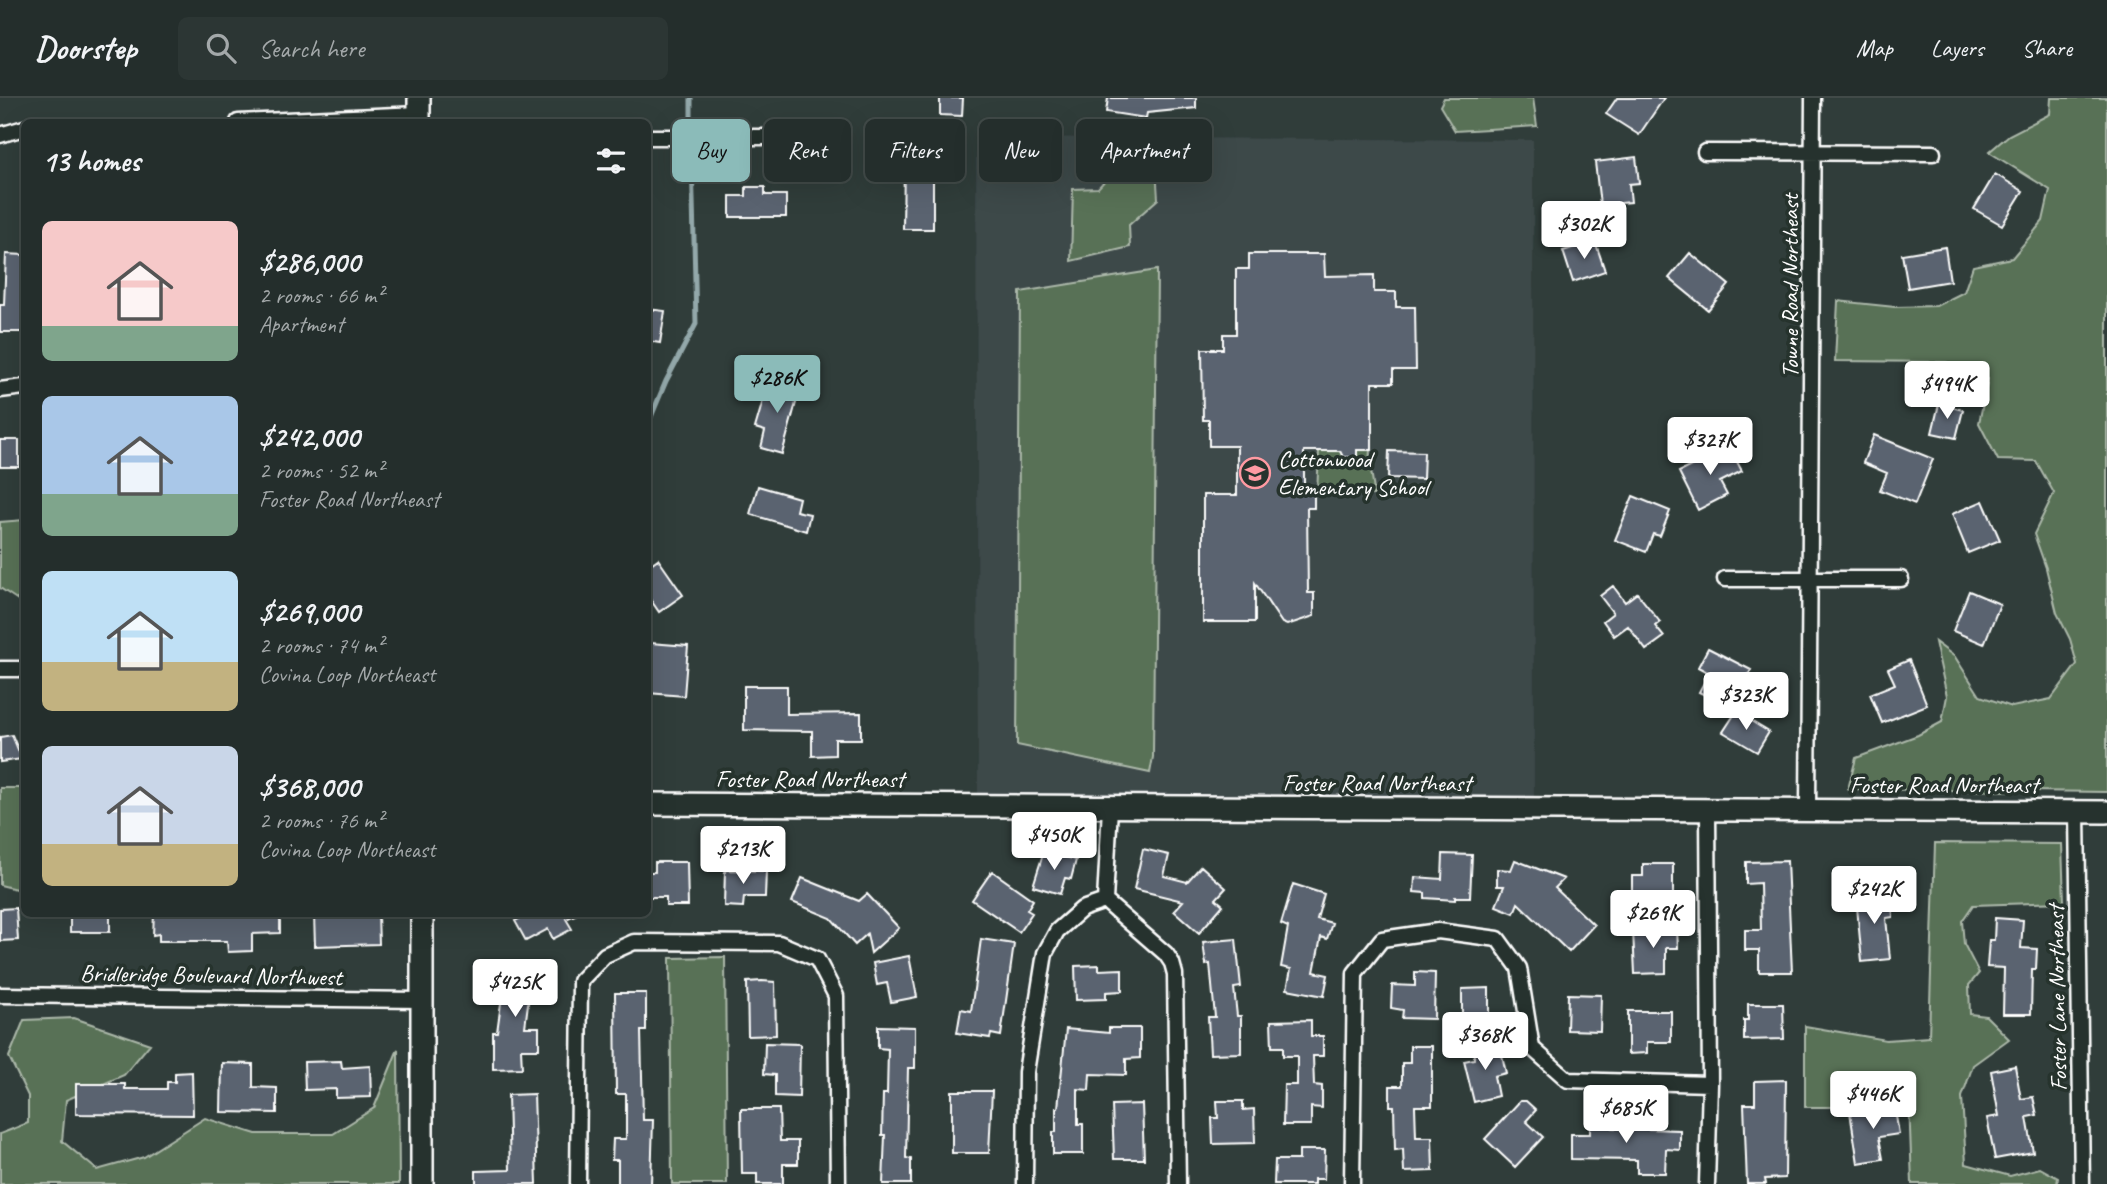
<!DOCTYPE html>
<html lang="en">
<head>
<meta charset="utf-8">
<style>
  body { margin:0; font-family:Caveat,sans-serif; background:#2c3634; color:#f1f3f6; height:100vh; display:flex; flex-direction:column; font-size:26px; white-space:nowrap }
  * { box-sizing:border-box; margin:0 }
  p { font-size:23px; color:#a3a8a9 }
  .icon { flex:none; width:38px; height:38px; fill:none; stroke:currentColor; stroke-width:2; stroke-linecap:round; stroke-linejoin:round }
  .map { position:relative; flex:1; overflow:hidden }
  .details { position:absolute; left:21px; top:21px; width:630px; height:798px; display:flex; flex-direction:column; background:#242e2c; border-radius:10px; box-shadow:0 7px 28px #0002,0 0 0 2px #414a48 }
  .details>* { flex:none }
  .hud { position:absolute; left:672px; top:21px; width:665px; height:63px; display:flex; gap:14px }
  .price { position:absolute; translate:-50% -60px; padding:0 16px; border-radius:7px; background:#fff; color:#222; font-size:23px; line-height:46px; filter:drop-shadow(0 2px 4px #0008) }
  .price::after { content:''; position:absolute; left:50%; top:42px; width:21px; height:16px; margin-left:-10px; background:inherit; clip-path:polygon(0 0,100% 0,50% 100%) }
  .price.selected { background:#8bbbb9; color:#111 }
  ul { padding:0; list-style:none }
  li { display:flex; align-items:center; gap:21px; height:175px; padding:0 21px }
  li span { display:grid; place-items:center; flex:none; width:196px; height:140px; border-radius:10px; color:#555 }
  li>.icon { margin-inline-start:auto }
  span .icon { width:84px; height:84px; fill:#fffc; stroke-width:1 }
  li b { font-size:30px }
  h2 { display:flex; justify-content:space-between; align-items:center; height:84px; padding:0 21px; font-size:30px }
  .tag { padding:0 24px; border-radius:10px; background:#242e2c; box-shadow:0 7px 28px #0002,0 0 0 2px #414a48; font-size:24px; line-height:63px }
  .tag.selected { background:#8bbbb9; color:#111 }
  header { display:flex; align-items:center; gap:42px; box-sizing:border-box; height:98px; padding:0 35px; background:#242e2c; border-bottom:2px solid #414a48 }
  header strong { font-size:33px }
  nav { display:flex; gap:38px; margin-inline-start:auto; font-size:24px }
  .search { width:490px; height:63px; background:#2c3634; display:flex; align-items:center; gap:18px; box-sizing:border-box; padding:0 24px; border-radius:10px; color:#a3a8a9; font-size:26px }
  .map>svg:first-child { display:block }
  .built { fill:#3d484a }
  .green { fill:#587156; stroke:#acb8aa; stroke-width:2 }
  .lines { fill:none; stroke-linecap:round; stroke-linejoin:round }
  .stream { stroke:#93a8aa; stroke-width:5 }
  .building { fill:#5a6370; stroke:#fff; stroke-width:2 }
  .street-casing { stroke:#fff; stroke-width:19 }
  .secondary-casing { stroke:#fff; stroke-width:26 }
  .street { stroke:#26332d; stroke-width:14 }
  .secondary { stroke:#26332d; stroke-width:21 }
  .labels { text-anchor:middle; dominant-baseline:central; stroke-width:7; stroke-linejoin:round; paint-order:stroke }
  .street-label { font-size:24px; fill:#fff; stroke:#26332d }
  .poi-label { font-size:24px; fill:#fff; stroke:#26332d; text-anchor:start }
</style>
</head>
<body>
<header>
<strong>Doorstep</strong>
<div class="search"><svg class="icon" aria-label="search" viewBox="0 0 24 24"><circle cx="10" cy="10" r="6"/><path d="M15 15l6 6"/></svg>Search here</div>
<nav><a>Map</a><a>Layers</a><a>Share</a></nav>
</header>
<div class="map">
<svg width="2107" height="1086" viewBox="0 0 2107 1086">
  <rect width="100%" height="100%" fill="#303d3a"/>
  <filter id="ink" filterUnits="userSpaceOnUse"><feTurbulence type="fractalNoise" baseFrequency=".0143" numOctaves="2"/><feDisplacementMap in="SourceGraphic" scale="14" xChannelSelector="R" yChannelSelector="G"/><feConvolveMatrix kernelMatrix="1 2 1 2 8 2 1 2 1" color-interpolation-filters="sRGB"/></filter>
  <g filter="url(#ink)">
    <path class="built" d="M976 39 1533 42 1534 712 978 708Z"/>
    <path class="green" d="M1444 0H1533L1537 28 1455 33 1440 8Z
      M2051 0H2107V694L1848 691 1856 660 1918 637 1942 624 1947 598 1935 544 1955 559 1980 598 2012 609 2051 601 2077 566 2070 541 2057 515 2046 470 2034 436 2054 395 2036 363 1998 362 1979 325 1988 281 1946 264 1835 263 1838 203 1895 209 1936 208 1964 194 1973 168 2012 160 2043 123 2050 92 1989 54 2009 37 2050 16Z
      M1109 53H1155L1158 101 1129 127 1130 149 1071 163 1073 91 1098 90 1108 79Z
      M1157 172 1153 659 1150 675 1017 647 1020 194Z
      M1357 352H1370C1368 366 1374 382 1374 397L1317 396 1319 353H1340L1343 359H1356Z
      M24 422V506L0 490V424Z
      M0 690H24V793L0 787Z
      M1935 745 2062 746 2064 804 1973 807 1962 823 1964 846 1979 875 1969 887 1970 916 1986 918 2009 941 1973 967 1962 999 1966 1066 2010 1078 2040 1070 2058 1080 2057 1086H1912L1909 1003 1880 993 1838 1009H1805V928L1886 942 1929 939Z
      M725 859 727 1086H672L670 860Z
      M74 920 150 946 124 977 66 1002 62 1043 97 1072 144 1059 205 1020 256 1036H333L374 1010 398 951 399 1086H0V1036L28 1025V998L9 959 24 922Z"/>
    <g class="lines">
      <path class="stream" d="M691 0V20
        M648 326 666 283 696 226 692 58"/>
    </g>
    <path class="building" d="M940 0H963L962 18 940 17Z
      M1108 0H1196V10L1147 15 1146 20 1106 14Z
      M1617 0H1664L1639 37 1606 16Z
      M1636 59 1639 85 1629 86 1631 104 1600 107 1595 64Z
      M904 67 933 68V131H903Z
      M1995 76 2023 93 2002 127 1974 111Z
      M746 89H765V97H786V119H730V98H746Z
      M1595 143 1605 173 1573 184 1563 153Z
      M1945 149 1950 183 1908 190 1902 156Z
      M1690 155 1729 187 1708 212 1669 180Z
      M6 156 24 157V234H0V207H4Z
      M1249 156H1324L1325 178 1374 177V194H1396V209H1415L1416 272H1393V285H1372V352H1357V359H1343L1340 353H1304V395H1314V410H1307L1308 495H1314V518L1287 527 1282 525 1255 485V524H1203V397H1237V348H1209V322H1203L1202 251H1223V236H1236V171H1249Z
      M648 211 665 213 660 245 648 243Z
      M769 282 800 290 782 356 761 350 765 333 755 330Z
      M1939 306 1963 312 1956 340 1932 335Z
      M1874 337 1933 361 1915 406 1880 392 1887 375 1863 365Z
      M0 342H19V369H0Z
      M1729 349 1742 373 1720 384 1727 397 1698 412 1679 374Z
      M1389 353 1424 354 1423 381 1388 380Z
      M758 388 799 400 796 413 810 416 806 433 750 416Z
      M1633 398 1670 413 1660 438 1653 436 1646 454 1615 442Z
      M1983 403 2000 442 1968 455 1952 416Z
      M658 461 683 497 659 514 648 498V468Z
      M1613 488 1625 504 1637 495 1660 524 1655 528 1664 539 1646 552 1628 528 1614 538 1603 523 1613 515 1600 498Z
      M1969 493 2000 506 1984 546 1953 533Z
      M650 545 688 548 684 598 648 595Z
      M1708 550 1751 572 1731 610 1699 594 1709 575 1698 569Z
      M1909 562 1927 607 1882 625 1870 596 1895 586 1888 571Z
      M744 588H787V616L861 615V641H835V657L812 658V633L744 632Z
      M1736 614 1769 634 1757 654 1723 634Z
      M12 637 22 661 0 664V639Z
      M1143 751 1169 757 1164 778 1187 784 1201 768 1226 790 1216 801 1223 807 1199 835 1174 813 1183 803 1134 791Z
      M1044 753 1076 762 1071 781 1065 780 1060 796 1033 788Z
      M1443 756 1472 757 1470 799H1455V802L1425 800V795L1414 794 1415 779 1442 781Z
      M1515 762 1564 781 1555 790 1594 827 1569 854 1518 805 1514 815 1496 808 1504 788H1497V771L1511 772Z
      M1787 763 1792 874H1759V852H1745V832H1761L1760 785 1746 786V764Z
      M655 764H687L688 808H666V799H648V774H655Z
      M1643 766H1673V802L1632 801V778H1643Z
      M725 772 766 773 765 799H744L743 809 724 808Z
      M992 773 1033 802 1027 812 1032 815 1019 834 972 802Z
      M802 780 859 803 867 796 899 830 871 855 867 836 855 847 831 820 792 804Z
      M1293 786 1324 796 1317 821 1332 825 1327 841 1321 839 1314 874 1328 877 1324 898 1287 891 1291 871 1281 869 1288 829 1281 826Z
      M1891 794 1893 819 1886 820 1890 861 1862 864 1856 798Z
      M16 810 18 842 0 843V811Z
      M70 816H110V834H70Z
      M154 816H280V835L252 836V853L228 854 227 843H159V836L153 837Z
      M314 816H378L379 846 315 848Z
      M528 816H577L566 821 572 831 553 841 548 831 526 843 515 823Z
      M1995 820 2023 822 2021 850 2037 851 2036 871H2032L2031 916H2003L2004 870 1987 869 1989 842H1994Z
      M1677 831 1678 850H1666V875L1635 876 1633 832Z
      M981 841 1014 846 1001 938 991 936 990 940 957 935 961 911 971 913Z
      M1236 841 1241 889 1234 890 1237 918H1241V955L1210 956 1208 919H1215L1210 866 1206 867 1203 844Z
      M909 858 917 899 891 904 887 885 877 887 873 865Z
      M1099 867V872L1122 871V893L1106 894V901L1076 902 1075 868Z
      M506 869 543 874 541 892 530 890 525 929H539V951H521L522 970 493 971V934H497Z
      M1415 874 1435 875 1434 921 1402 920 1403 912 1391 910 1392 887 1415 888Z
      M762 883 775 884 776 937 748 938 747 884Z
      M1489 890V922L1462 921V891Z
      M615 895H646V933H641L643 1022H653L651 1086H618V1062H612L613 1041H626V996H616Z
      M1568 896 1601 897 1600 933 1567 932Z
      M1748 906H1783L1784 941 1744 942V922H1748Z
      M1628 913H1671V944H1647V955L1628 956Z
      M1311 922V938H1323V958H1313L1314 987 1322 988V1010L1311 1009V1027H1283L1284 987H1297V958H1283V949H1272L1271 923Z
      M878 928 915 929V970H908L906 1060 911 1061V1086H883L885 1037H882L883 996H887L888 951 878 950Z
      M1109 930H1140V960L1126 961V977L1090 976 1089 992 1078 991V1026H1083V1056H1053V1034H1056V1010H1058L1066 931 1109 935Z
      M765 945 800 946 799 999 775 998V977L764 976Z
      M1410 948H1432V1008H1415L1416 1039H1432L1433 1073 1404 1074 1403 1051 1395 1052 1394 1008H1390V988H1402V965H1410Z
      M1474 948H1500L1506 975 1494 978 1498 998 1474 1004 1464 963 1474 961Z
      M341 963 342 970 370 968 371 999 336 1000V991L305 992 304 964Z
      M222 965 253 966V989L277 990V1015L221 1014Z
      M2015 968 2021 1001 2033 999 2037 1017 2027 1019 2033 1054 1995 1061 1987 1020 1999 1018 1991 973Z
      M192 974 193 1017 76 1016V986H125V991H167V984H175V975Z
      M1786 982 1785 1080 1765 1081 1766 1086H1747L1744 1006H1755V983Z
      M952 993H992L989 1055H952Z
      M534 996 537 1086H476V1073L510 1072 508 997Z
      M1217 1003H1243V1012L1254 1011 1255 1045 1213 1046 1212 1020H1218Z
      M1520 1003H1526L1536 1012 1526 1023 1543 1039 1515 1069 1485 1041Z
      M1142 1006 1144 1061H1114L1112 1007Z
      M1894 1006 1899 1036 1879 1039 1883 1061 1858 1065 1850 1014Z
      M741 1011H779L780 1043H798V1066H783V1086H757V1076H742Z
      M1590 1022H1613V1030L1680 1032V1052L1666 1051 1665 1075H1637V1062L1571 1061V1036H1590Z
      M1299 1052H1325L1324 1081H1314V1086H1274L1275 1062H1299Z"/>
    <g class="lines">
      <g class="street-casing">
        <path id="street" d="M238 24 419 16
          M0 37 24 30
          M648 39H822
          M1705 54 1933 55
          M0 292 24 289
          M1725 481H1901
          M0 571H24
          M1808 712 1813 0
          M2077 714 2082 1086
          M1105 803 1166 856 1172 865 1175 876 1178 1086
          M1105 803 1110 709
          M0 897 421 902
          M578 1086 580 883 605 857 634 844 779 845 817 861 836 898 838 1086
          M1025 1086 1026 974 1045 855 1057 833 1082 811 1105 803
          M1352 1086 1355 875 1382 841 1438 833 1498 841 1519 870 1532 950 1568 982 1710 986
          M1707 1086 1710 986 1708 713"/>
      </g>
      <g class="secondary-casing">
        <path id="secondary" d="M419 0V24
          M648 706 2107 714
          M422 816V1086"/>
      </g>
      <use href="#street" class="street"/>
      <use href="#secondary" class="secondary"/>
    </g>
  </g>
  <defs>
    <g id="school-ring" transform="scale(1.575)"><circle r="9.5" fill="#26332d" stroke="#ff9aa2" stroke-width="1.5"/><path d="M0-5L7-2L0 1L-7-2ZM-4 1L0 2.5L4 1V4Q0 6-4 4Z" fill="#ff9aa2"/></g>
  </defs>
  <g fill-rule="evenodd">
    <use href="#school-ring" x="1255" y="375"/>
  </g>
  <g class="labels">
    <g class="street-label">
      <text transform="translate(1790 188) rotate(-90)">Towne Road Northeast</text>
      <text x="810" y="681">Foster Road Northeast</text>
      <text x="1377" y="685">Foster Road Northeast</text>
      <text x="1944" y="687">Foster Road Northeast</text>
      <text transform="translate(211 877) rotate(1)">Bridleridge Boulevard Northwest</text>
      <text transform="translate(2057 900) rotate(-91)">Foster Lane Northeast</text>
    </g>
    <g class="poi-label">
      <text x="1278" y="361">Cottonwood<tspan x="1278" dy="28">Elementary School</tspan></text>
    </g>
  </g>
</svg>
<b class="price" style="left:1584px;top:163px">$302K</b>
<b class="price selected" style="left:777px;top:317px">$286K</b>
<b class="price" style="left:1947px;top:323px">$494K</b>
<b class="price" style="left:1710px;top:379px">$327K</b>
<b class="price" style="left:1746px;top:634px">$323K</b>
<b class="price" style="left:1054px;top:774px">$450K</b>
<b class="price" style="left:743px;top:788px">$213K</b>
<b class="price" style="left:1874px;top:828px">$242K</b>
<b class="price" style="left:1653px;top:852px">$269K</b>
<b class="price" style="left:515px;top:921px">$425K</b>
<b class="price" style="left:1485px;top:974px">$368K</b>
<b class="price" style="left:1873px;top:1033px">$446K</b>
<b class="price" style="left:1626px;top:1047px">$685K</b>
<div class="hud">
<a class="tag selected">Buy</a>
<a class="tag">Rent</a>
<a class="tag">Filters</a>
<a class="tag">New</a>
<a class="tag">Apartment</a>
</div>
<section class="details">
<h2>13 homes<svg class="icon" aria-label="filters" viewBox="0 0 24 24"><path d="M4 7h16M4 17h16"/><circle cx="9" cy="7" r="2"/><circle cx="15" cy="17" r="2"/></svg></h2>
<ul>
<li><span style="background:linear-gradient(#f6c9c9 75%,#7fa58c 0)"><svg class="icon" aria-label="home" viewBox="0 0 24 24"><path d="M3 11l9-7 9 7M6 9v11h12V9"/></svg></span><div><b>$286,000</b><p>2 rooms · 66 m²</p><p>Apartment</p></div></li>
<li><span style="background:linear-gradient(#a9c7e8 70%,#7fa58c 0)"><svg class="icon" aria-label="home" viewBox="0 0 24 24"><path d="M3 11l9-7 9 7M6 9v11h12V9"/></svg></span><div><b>$242,000</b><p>2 rooms · 52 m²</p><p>Foster Road Northeast</p></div></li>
<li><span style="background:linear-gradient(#bfe0f5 65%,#c2b280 0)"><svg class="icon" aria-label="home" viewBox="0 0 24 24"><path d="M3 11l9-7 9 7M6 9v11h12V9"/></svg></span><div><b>$269,000</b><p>2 rooms · 74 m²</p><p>Covina Loop Northeast</p></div></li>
<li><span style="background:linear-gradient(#c9d6e8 70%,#c2b280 0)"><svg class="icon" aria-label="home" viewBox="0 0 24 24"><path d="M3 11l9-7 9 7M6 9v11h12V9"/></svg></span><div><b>$368,000</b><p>2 rooms · 76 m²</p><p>Covina Loop Northeast</p></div></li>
</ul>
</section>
</div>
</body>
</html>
